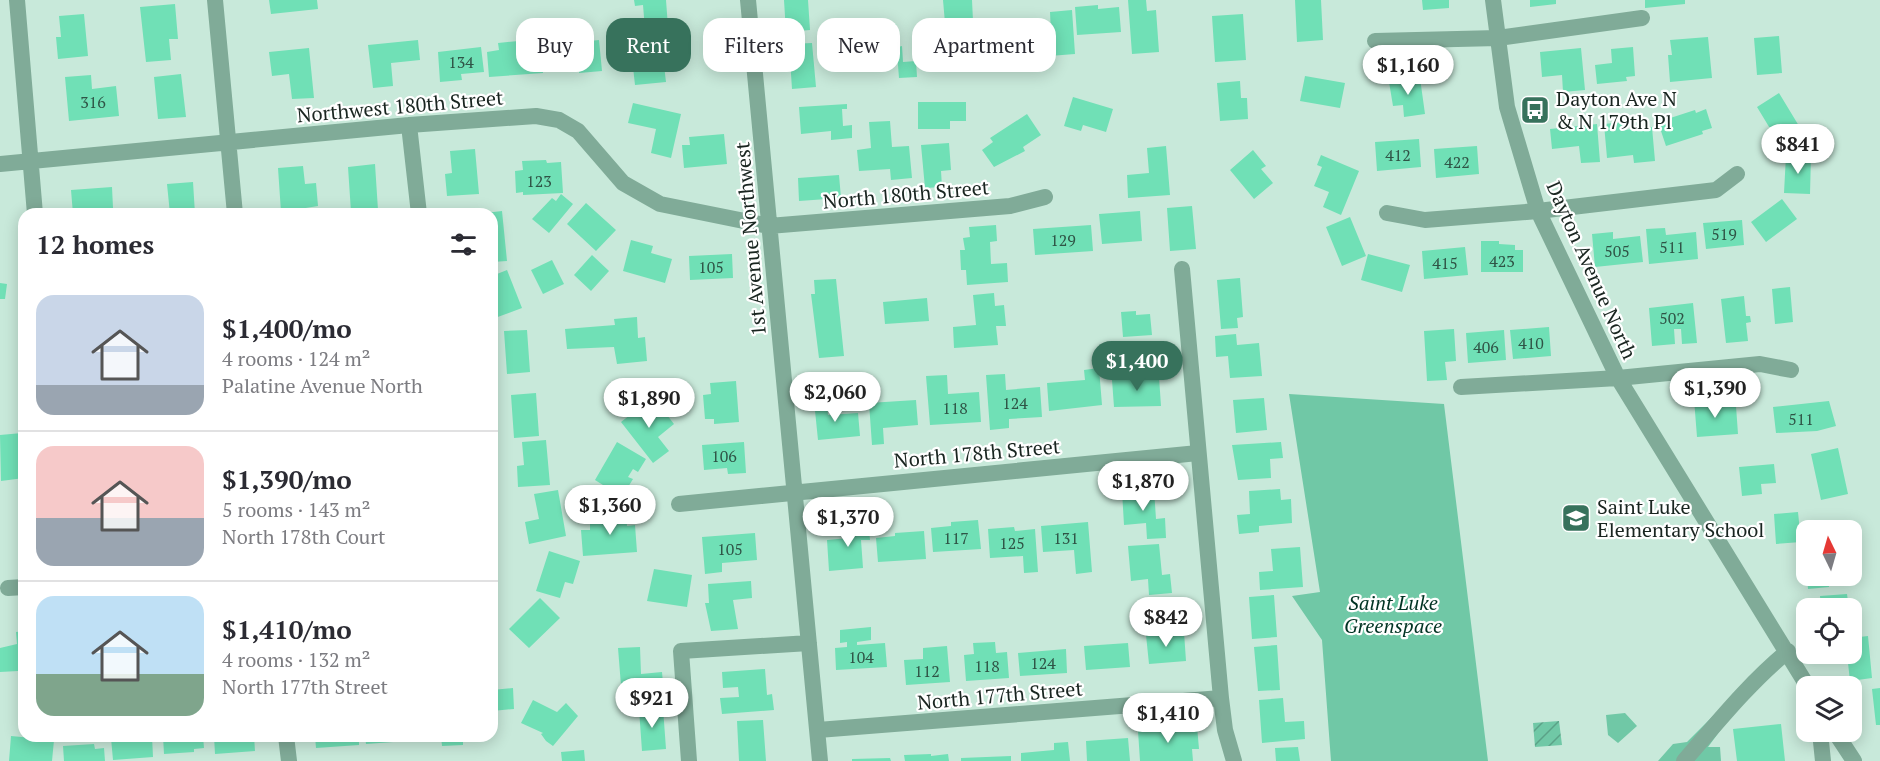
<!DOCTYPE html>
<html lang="en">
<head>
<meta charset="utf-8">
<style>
  body { margin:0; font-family:"PT Serif",serif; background:#f7f7f7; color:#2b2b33; height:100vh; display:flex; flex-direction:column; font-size:22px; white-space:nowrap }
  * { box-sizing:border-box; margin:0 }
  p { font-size:20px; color:#7c7c81 }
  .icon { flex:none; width:33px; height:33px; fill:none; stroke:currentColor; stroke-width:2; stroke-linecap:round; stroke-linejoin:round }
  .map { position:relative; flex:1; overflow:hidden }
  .sheet { position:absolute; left:18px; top:208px; width:480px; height:534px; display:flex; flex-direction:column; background:#fff; border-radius:18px; box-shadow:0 3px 15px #0003 }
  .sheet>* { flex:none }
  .top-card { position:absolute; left:516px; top:18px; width:570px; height:54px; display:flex; gap:12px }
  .needle { width:39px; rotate:355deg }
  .buttons { position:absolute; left:1796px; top:520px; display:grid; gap:12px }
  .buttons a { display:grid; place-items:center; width:66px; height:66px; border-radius:12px; background:#fff; box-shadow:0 3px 15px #0003; font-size:30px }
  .price { position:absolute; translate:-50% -51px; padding:0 14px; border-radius:21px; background:#fff; color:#222; font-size:20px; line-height:39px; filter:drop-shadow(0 2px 3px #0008) }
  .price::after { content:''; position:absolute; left:50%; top:36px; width:18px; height:14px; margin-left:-9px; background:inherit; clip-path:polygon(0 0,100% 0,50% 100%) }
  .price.selected { background:#37725c; color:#fff }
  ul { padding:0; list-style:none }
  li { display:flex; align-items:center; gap:18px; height:150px; padding:0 18px }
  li+li { border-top:2px solid #e1e1e2 }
  li span { display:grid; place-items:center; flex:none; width:168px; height:120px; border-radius:18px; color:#555 }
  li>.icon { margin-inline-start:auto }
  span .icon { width:72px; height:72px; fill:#fffc; stroke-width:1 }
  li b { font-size:26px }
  h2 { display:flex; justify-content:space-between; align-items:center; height:72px; padding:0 18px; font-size:26px }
  .pill { padding:0 21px; border-radius:18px; background:#fff; box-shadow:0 3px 15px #0003; font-size:21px; line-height:54px }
  .pill.selected { background:#37725c; color:#fff }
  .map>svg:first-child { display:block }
  .green { fill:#70c8a6 }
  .garden { fill:url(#garden-furrows) }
  .building { fill:#70e0b6 }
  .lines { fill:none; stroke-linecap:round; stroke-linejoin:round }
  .minor { stroke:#80ab98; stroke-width:16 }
  .labels { text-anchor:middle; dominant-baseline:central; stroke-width:4.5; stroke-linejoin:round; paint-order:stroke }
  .number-label { font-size:16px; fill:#2f5446 }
  .poi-label { font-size:20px; fill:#192520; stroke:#fff; text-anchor:start }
  .street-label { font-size:20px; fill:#192520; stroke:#fff }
  .park-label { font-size:20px; font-style:italic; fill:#003323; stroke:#fff }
</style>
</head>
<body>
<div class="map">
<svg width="1880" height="761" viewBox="0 0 1880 761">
  <defs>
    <pattern id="garden-furrows" width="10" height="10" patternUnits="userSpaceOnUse" patternTransform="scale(1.5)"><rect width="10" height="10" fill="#70c8a6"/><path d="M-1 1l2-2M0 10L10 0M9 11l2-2" fill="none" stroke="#5ba287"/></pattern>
  </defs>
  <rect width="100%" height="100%" fill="#c8e9da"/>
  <path class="green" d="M1289 394 1444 404 1488 761H1331L1322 640 1292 596 1320 592Z
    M1718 711 1728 720 1708 747H1720L1721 761H1658L1673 744 1687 742Z
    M1625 713 1637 726 1618 743 1608 735 1606 715Z"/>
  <path class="garden" d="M1559 721 1562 745 1535 747 1533 723Z"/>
  <path class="building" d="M269 0H317L318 9 271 14Z
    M634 0H666L668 27 645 29 643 5 635 6Z
    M784 0H808L810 30 786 32Z
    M943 0H972L973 21 945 23Z
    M1128 0H1146L1147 11 1156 10 1159 52 1132 54Z
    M1295 0H1321L1323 40 1297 42Z
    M1422 0H1449V8L1423 10Z
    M1530 0H1556V4L1530 7Z
    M1645 0H1685V4L1645 8Z
    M175 4 178 39H169L171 60 146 62 140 7Z
    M1098 5V9L1119 7 1121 32 1077 35 1075 7Z
    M1072 10 1075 54 1024 58 1023 35 1051 33 1050 12Z
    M84 14 88 56 58 59 56 37H61L59 16Z
    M1243 14 1246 60 1215 62 1212 16Z
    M896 24 898 47 902 46 903 62 916 61 917 77 899 78 897 53 878 55 875 25Z
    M973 33 1018 43 1013 67 968 57Z
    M1779 36 1782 73 1757 75 1754 38Z
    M669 37 671 57H663L666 82 635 85 632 58H637L635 40Z
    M1708 37 1712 78 1670 82 1668 55H1672L1670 40Z
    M540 39 543 73 489 77 487 52 499 50 498 43Z
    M418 40 420 60 391 63 393 86 373 88 368 45Z
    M599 40 602 71 579 73V69L552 71 550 45Z
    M812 43 816 87 792 89 789 44Z
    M481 47 484 72 461 74 462 80 440 82 438 52Z
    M1633 47 1635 76 1626 77 1627 81 1597 84 1595 65 1612 63 1611 49Z
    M309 48 314 98 292 99 289 74 272 76 269 52Z
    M1581 48 1585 90 1563 92 1562 75 1542 77 1540 52Z
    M181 74 186 117 158 119 154 77Z
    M91 75 92 89 116 86 119 116 69 121 65 77Z
    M1305 76 1345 83 1340 108 1300 101Z
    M1420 78 1425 114 1404 117 1403 105 1393 106 1389 82Z
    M1240 81 1241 98H1247L1248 119 1220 121 1217 83Z
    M1779 93 1799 126 1777 140 1757 107Z
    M1073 97 1113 109 1106 132 1083 125 1081 131 1064 126Z
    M918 102H966V121H950V129H918Z
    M633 103 681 114 671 158 651 153 656 129 628 123Z
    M847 104V109H842L843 126 852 125V138L831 140V131L801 134 799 107Z
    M1706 109 1712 128 1702 131 1703 134 1666 146 1658 122 1695 110 1696 113Z
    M1027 114 1041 135 1023 147 1025 151 994 167 982 150 993 142 990 138Z
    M890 121 892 147 909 146 912 178 891 180 890 169 859 171 857 150 871 148 869 122Z
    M1624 122 1625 130 1652 127 1655 161 1634 163 1633 155 1607 158 1604 124Z
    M1597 124 1600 162 1581 163 1579 146 1552 149 1550 129Z
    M724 134 727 164 684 168 682 145H690L689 137Z
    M1419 139 1421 167 1377 171 1375 142Z
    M949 143 951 170 941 171 942 187 925 188 921 145Z
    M1166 146 1170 195 1128 198 1127 175 1149 173 1147 148Z
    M1477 146 1479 174 1436 178 1434 149Z
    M475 149 479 194 447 196 445 174 452 173 450 151Z
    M1253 150 1266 166 1261 169 1273 183 1254 199 1230 170Z
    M1321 155 1359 171 1341 215 1323 207 1329 192 1314 186 1322 167 1317 165Z
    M1786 155 1811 156 1810 194 1784 193Z
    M546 160 547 163 561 162 563 193 523 195V192L516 193 515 171 523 170 522 161Z
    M375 164 378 210 351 212 348 167Z
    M303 166 305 184 316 183 318 206 281 212 278 168Z
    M839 175 841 198 799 201 798 178Z
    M193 182 195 214H170L167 184Z
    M112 187 113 208 94 209V214H73L71 190Z
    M561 194 573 204 549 233 532 219 552 198 556 201Z
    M1782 199 1797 219 1766 242 1751 222Z
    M586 203 616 230 596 251 567 224Z
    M1192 206 1196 249 1170 251 1167 208Z
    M502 211 507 261 492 262V214L485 213Z
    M1140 211 1142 241 1102 244 1099 214Z
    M1350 217 1366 256 1342 266 1326 227Z
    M1742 220 1744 245 1706 249 1703 223Z
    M996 225 997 241 990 242 991 264 1007 263 1008 282 967 285 966 270H961L960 250H965L963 238 970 237 969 227Z
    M1091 225 1093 251 1035 255 1033 229Z
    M1665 228 1666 235 1696 232 1698 259 1649 264 1646 229Z
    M1613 232V239L1640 236 1643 262 1595 267 1592 234Z
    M631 240 653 246 651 253 672 259 665 283 623 271Z
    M1481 241H1499V244L1515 245V250H1523V272H1481Z
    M1465 247 1468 275 1424 279 1422 251Z
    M732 254 733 278 690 280 689 256Z
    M1368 254 1410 265 1402 292 1361 280Z
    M592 255 609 271 591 291 574 275Z
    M552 260 564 284 543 294 531 270Z
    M507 270 522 308 495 318 492 312V276Z
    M1240 278 1243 317 1237 318 1238 328 1221 329 1217 280Z
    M836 279 844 356 819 358 811 294H815L814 280Z
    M0 283 7 284 5 299H0Z
    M1790 287 1793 322 1775 324 1772 289Z
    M994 293 995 306 1004 305 1006 326H996L998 345 954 348 953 327 976 325 973 295Z
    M1744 296 1746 316H1750L1751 322 1746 323 1748 341 1726 343 1721 299Z
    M927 298 929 321 885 324 883 302Z
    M1693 303 1697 343 1682 344 1681 329H1674L1675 344 1652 346 1649 308Z
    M1136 311V315L1150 314 1152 335 1123 337 1121 312Z
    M637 317 638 338 645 337 647 361 617 364 614 347 567 349 565 329 615 325 614 319Z
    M1549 327 1551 356 1513 359 1510 330Z
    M1454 329 1456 361 1445 362 1447 380 1427 381 1424 331Z
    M527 330 530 372 507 374 504 331Z
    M1504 330 1506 360 1468 363 1466 333Z
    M1236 334 1237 345 1259 343 1262 376 1230 378 1228 356 1216 357 1215 336Z
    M1099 368 1102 405 1049 411 1047 383 1085 380 1084 370Z
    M1005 374 1006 390 1040 387 1042 417 1009 419V428L990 430 986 375Z
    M947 375 948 394 979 392 981 422 930 425 926 376Z
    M1159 377 1161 406 1114 407 1112 380Z
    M736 381 739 422 714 424V419H705L703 395 711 394 710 383Z
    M536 393 539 436 514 438 511 395Z
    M653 397 674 424 658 437 669 451 653 463 621 422Z
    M1264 398 1267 430 1236 433 1233 400Z
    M1712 398 1713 408 1736 406 1738 434 1697 437 1694 399Z
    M826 400 828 415 858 413 860 436 818 440 814 401Z
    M916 400 918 425 883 428 884 444 872 445 869 403Z
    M1829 401 1836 426 1817 431 1776 433 1773 407Z
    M22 433 24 478 1 481 0 435Z
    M546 440 550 485 518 487 517 466 524 465 522 442Z
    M617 442 646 459 638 472 633 469 628 477 633 479 622 497 595 480Z
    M744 442 746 473 728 474 727 468 704 470 702 445Z
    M1281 442 1283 458 1270 459 1271 478 1238 480 1232 445Z
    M1838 448 1848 494 1821 500 1811 454Z
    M1774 464 1776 483 1761 484 1762 494 1742 496 1739 467Z
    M1154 489 1156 519 1165 518 1166 538 1147 539 1146 523 1124 525 1122 491Z
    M1280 489 1281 500 1291 499 1292 523 1259 526V532L1239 534 1237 515 1250 514 1249 491Z
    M558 490 566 536 529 544 525 522 539 519 534 494Z
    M626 510 627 526 635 525 637 552 583 556 581 530H590V521L604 520 603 512Z
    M1798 512 1801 542 1776 544 1774 514Z
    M978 520 981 549 933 552 931 528 951 526V522Z
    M868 521 870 540H861L863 568 829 571 827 540 849 538 848 522Z
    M1088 522 1092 572 1076 574 1074 550 1043 552 1041 526Z
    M1014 527 1015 531 1035 529 1038 572 1024 573 1023 556 990 558 988 529Z
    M924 531 926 559 878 562 876 538 895 536V533Z
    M755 533 757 560 722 563V572L705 574 702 537Z
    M1159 544 1162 575 1170 574 1172 593 1149 595 1148 579 1131 581 1128 546Z
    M1300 547 1303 587 1260 590 1259 572 1273 571 1271 549Z
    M549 551 580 561 573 584 565 582 560 598 536 591Z
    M654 569 692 575 687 607 647 601Z
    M1807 576H1828L1829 587 1808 589Z
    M751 581 752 598 733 600 738 629 711 631 705 603H709L708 584Z
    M1847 594 1849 609H1821L1820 596Z
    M1274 595 1277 637 1252 639 1249 597Z
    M540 598 560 618 529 648 509 629Z
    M871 627V640L857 642V645L885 643 887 667 836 670 835 648 847 647V642L840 643V630Z
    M24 631V684L19 685 18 671 0 672V648L17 644 16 632Z
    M1184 632 1186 661 1149 664 1146 635Z
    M1868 636 1872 678 1850 681 1847 654H1851V638Z
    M995 642 996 653 1007 652 1009 678 966 681 964 655 974 654 973 643Z
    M1128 643 1130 667 1086 670 1084 646Z
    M1277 645 1280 690 1258 691 1254 647Z
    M947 646 950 682 906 685 904 660 923 659V648Z
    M640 647 641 674 662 672 664 694 622 698 618 648Z
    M1066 649 1067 673 1020 676 1018 653Z
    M765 669 767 695 772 694 774 710 722 714 720 698 739 697 738 687 723 688 722 672Z
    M513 688 514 709 492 711V690Z
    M1880 688V725H1876L1872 689Z
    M1283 698 1285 722 1304 721 1305 739 1262 743 1259 700Z
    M533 700 557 712 566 703 578 716 553 746 546 741 541 734 543 733 521 723Z
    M663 708 666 749 642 751 639 709Z
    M763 720 766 761H739L737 721Z
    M1781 724 1785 761H1737L1733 729Z
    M1197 726 1199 749H1192L1193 761H1140L1138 731Z
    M11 736 54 740 52 761H9Z
    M152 736 153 757 113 760 111 738Z
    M163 736H203L204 748 194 749V752L164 754Z
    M214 736H254L255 751 215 754Z
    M315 736H359V745L316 748Z
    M365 736H407V741L366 744Z
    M441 736H463V745L442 746Z
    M467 736H489L490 739 467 740Z
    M1128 738 1130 761H1087L1086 741Z
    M1068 742 1070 761H1021V753L1054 750V743Z
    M94 744 95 749 104 748 105 761H64L63 746Z
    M1298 747 1300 761H1276L1275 748Z
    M584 750 585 761H562L561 752Z
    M931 754V756L948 754 949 761H905L904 755Z
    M1011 756V761H961V758Z
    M890 758 891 761H852V759Z"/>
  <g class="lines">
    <path class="minor" d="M17 0 35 214
      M215 0 235 214
      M748 0 820 761
      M1493 0 1507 107 1538 211 1618 378 1808 687
      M1375 41 1498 38 1642 18
      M409 125 419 214
      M0 164 409 125 536 116 559 120 578 131 623 183 660 204 769 226 1010 206 1045 197
      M1387 213 1425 220 1538 211 1716 190 1737 174
      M1182 269 1221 698 1225 730 1234 761
      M1461 387 1618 378 1760 364 1791 370
      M679 504 1198 453
      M8 588 24 587
      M818 730 1221 698
      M1820 732 1823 761
      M1835 732 1854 761
      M286 736 289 761
      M689 761 681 651 809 643
      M1684 761C1717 723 1749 683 1788 651"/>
  </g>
  <defs>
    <g id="bus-square" transform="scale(1.5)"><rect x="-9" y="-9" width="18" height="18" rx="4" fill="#37725c" stroke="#fff"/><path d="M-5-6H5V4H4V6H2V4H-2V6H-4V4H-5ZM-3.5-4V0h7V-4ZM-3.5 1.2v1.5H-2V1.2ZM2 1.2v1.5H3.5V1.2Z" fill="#fff"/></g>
    <g id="school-square" transform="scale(1.5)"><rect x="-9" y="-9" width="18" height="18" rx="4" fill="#37725c" stroke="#fff"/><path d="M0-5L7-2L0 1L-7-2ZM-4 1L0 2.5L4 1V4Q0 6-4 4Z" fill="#fff"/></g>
  </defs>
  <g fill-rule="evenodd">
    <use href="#bus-square" x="1535" y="110"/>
    <use href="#school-square" x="1576" y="518"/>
  </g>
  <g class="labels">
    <g class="number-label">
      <text x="461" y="62">134</text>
      <text x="93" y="102">316</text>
      <text x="1398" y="155">412</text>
      <text x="1457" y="162">422</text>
      <text x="539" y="181">123</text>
      <text x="1724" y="234">519</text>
      <text x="1063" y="240">129</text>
      <text x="1672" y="247">511</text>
      <text x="1617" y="251">505</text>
      <text x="1502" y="261">423</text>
      <text x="1445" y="263">415</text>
      <text x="711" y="267">105</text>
      <text x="1672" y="318">502</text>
      <text x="1531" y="343">410</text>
      <text x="1486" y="347">406</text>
      <text x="1015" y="403">124</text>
      <text x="955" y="408">118</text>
      <text x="1801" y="419">511</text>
      <text x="724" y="456">106</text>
      <text x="956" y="538">117</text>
      <text x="1066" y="538">131</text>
      <text x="1012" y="543">125</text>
      <text x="730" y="549">105</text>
      <text x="861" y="657">104</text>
      <text x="1043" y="663">124</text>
      <text x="987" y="666">118</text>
      <text x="927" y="671">112</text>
    </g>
    <g class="poi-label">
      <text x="1556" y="98">Dayton Ave N<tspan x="1556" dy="23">&amp; N 179th Pl</tspan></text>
      <text x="1597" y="506">Saint Luke<tspan x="1597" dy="23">Elementary School</tspan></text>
    </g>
    <g class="street-label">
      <text transform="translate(400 106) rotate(-5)">Northwest 180th Street</text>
      <text transform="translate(906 194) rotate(-5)">North 180th Street</text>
      <text transform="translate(750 239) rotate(-95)">1st Avenue Northwest</text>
      <text transform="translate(1592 270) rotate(66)">Dayton Avenue North</text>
      <text transform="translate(977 453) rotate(-5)">North 178th Street</text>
      <text transform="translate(1000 695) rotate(-5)">North 177th Street</text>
    </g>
    <g class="park-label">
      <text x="1393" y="602">Saint Luke<tspan x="1393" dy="23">Greenspace</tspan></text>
    </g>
  </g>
</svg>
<div class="buttons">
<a><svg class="needle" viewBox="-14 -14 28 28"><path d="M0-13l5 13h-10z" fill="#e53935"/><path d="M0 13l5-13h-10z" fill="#7c7c81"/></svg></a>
<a><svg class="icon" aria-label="locate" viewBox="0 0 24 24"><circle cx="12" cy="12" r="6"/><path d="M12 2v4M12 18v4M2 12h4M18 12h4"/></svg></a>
<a><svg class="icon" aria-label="layers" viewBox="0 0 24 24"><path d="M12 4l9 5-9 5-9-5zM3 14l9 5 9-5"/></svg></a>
</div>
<b class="price" style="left:1408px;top:96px">$1,160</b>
<b class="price" style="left:1798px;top:175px">$841</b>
<b class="price selected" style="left:1137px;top:392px">$1,400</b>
<b class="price" style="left:1715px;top:419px">$1,390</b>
<b class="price" style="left:835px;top:423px">$2,060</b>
<b class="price" style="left:649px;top:429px">$1,890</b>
<b class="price" style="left:1143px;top:512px">$1,870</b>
<b class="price" style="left:610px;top:536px">$1,360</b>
<b class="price" style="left:848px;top:548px">$1,370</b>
<b class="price" style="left:1166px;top:648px">$842</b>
<b class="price" style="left:652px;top:729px">$921</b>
<b class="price" style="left:1168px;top:744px">$1,410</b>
<div class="top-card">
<a class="pill">Buy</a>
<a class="pill selected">Rent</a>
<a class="pill">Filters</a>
<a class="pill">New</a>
<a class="pill">Apartment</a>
</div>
<section class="sheet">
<h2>12 homes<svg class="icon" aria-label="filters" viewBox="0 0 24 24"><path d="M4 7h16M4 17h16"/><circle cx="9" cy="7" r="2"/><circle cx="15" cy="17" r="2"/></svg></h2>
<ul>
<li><span style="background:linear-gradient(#c9d6e8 75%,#9aa5b1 0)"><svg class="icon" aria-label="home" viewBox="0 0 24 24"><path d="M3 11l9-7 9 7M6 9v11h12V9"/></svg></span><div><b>$1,400/mo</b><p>4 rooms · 124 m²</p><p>Palatine Avenue North</p></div></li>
<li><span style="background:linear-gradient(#f6c9c9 60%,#9aa5b1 0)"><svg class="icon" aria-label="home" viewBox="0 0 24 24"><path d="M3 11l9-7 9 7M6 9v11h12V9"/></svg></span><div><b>$1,390/mo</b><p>5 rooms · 143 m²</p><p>North 178th Court</p></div></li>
<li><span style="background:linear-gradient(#bfe0f5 65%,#7fa58c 0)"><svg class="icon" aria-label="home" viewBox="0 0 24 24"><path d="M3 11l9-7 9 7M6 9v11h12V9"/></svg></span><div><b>$1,410/mo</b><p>4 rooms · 132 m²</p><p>North 177th Street</p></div></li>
</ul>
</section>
</div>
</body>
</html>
